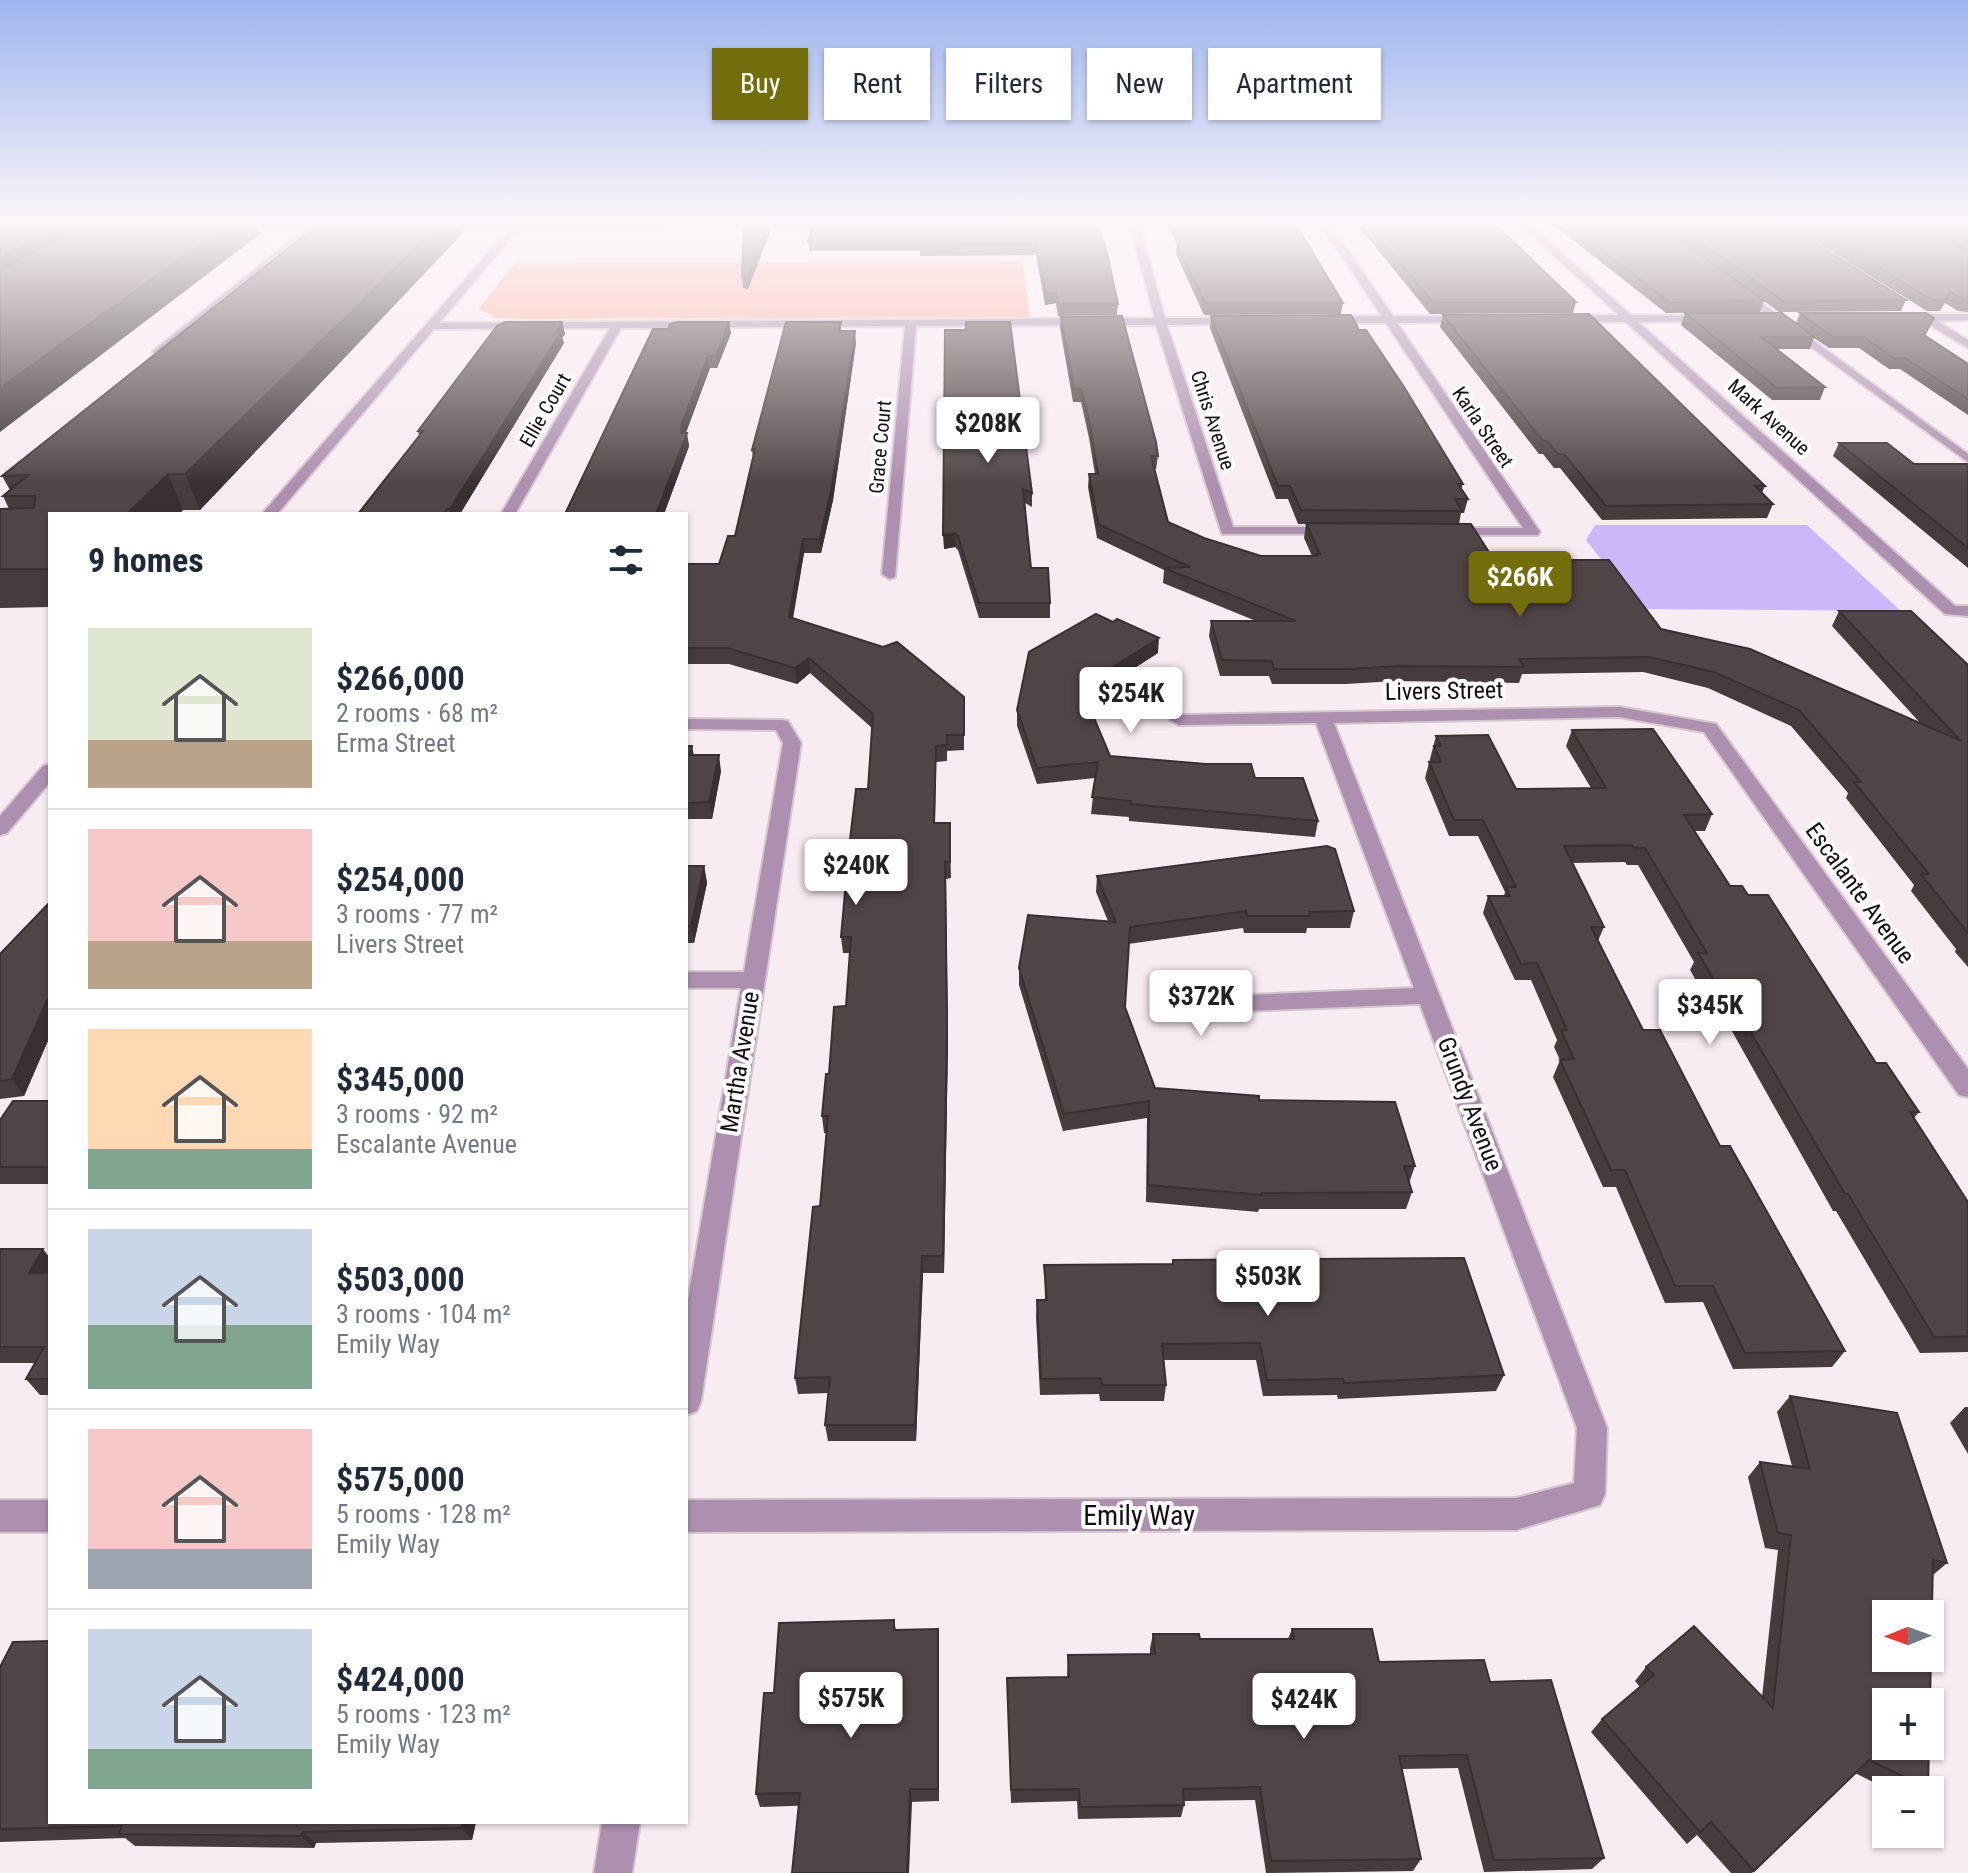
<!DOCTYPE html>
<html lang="en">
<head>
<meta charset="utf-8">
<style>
  body { margin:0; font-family:"Roboto Condensed",sans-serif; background:#f2f2f3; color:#1f2937; height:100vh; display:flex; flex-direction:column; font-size:30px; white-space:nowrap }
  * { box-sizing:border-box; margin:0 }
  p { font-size:26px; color:#747a83 }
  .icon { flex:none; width:44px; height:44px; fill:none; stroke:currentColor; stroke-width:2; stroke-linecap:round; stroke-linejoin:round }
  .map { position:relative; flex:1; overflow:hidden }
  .panel { position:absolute; left:48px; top:512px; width:640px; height:1312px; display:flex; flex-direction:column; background:#fff; border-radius:0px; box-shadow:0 2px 6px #0004 }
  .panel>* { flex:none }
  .hud { position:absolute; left:712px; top:48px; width:760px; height:72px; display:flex; gap:16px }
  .needle { width:52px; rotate:269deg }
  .fabs { position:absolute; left:1872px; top:1600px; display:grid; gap:16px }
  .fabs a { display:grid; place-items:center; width:72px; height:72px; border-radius:0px; background:#fff; box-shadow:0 2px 6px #0004; font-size:40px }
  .price { position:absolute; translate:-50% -68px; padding:0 18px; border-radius:8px; background:#fff; color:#222; font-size:26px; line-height:52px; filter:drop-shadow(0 2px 4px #0008) }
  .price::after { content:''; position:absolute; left:50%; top:48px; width:24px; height:18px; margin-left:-12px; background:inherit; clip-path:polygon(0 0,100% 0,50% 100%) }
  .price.selected { background:#746d0b; color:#fff }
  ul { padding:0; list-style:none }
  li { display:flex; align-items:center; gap:24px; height:200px; padding:0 40px }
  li+li { border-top:2px solid #e0e1e3 }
  li span { display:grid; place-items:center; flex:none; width:224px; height:160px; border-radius:0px; color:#555 }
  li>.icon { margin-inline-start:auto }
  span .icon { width:96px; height:96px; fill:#fffc; stroke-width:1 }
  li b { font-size:34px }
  h2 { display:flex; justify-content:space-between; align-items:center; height:96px; padding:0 40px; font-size:34px }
  .pill { padding:0 28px; border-radius:0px; background:#fff; box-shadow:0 2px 6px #0004; font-size:28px; line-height:72px }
  .pill.selected { background:#746d0b; color:#fff }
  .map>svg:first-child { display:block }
  .green { fill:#f9ad9a }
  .water { fill:#ceb6fa }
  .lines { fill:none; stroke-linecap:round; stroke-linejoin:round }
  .service-casing { stroke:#d4c8ce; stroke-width:4 }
  .minor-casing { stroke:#d4c8ce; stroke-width:4 }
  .tertiary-casing { stroke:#d4c8ce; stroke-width:4 }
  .service { fill:#ad90af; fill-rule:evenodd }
  .minor { fill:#ad90af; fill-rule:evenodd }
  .tertiary { fill:#ad90af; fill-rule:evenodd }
  .wall { fill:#473b3d }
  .shaded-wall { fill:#393032 }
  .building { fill:#524547; stroke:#393032; stroke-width:2; fill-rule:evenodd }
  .labels { text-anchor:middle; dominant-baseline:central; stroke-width:8; stroke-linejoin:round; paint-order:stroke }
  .far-street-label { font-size:20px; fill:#130e11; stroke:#fffcfd }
  .street-label { font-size:24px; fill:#130e11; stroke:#fffcfd }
  .near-street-label { font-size:28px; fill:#130e11; stroke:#fffcfd }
</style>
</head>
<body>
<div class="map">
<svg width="1968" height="1873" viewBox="0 0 1968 1873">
  <rect width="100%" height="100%" fill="#f9ebf2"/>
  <path class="green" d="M1023 262 1030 317 526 319 490 318 494 316 478 309 515 263Z"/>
  <path class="water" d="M1595 525H1807L1901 611 1640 609 1586 540Z"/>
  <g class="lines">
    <g class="service-casing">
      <path id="service" d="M1744 294H1750L1968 454V462L1744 298Z"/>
    </g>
    <g class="minor-casing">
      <path id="minor" d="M1129 223H1139L1165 318H1239L1244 321 1239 324 1167 325 1233 527H1332L1339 531 1337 534H1222L1156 325 916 326 895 577 890 579 882 574 905 326 621 328 515 514H501L610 328 430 329 424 326 430 323 1155 318Z
        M1319 223H1329L1393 316 1475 317V321L1471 322 1397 323 1540 532 1538 535H1441V529L1446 528H1523L1386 323H1325L1320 320 1325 317 1382 316Z
        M1518 223H1528L1631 315 1715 316 1716 318 1711 321 1638 322 1955 606H1968V616L1945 614 1626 322 1561 321V317L1565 316 1619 315Z
        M342 224 345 229 315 230 162 354 152 352 303 230 228 231 225 226Z
        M432 224H842L847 227 842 230 429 229Z
        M1924 314H1968V320L1937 321 1968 340V348L1923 321H1905L1900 318Z
        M1619 707 1716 724 1968 1069V1097L1959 1095 1704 732 1619 717 1334 723 1607 1428 1605 1494 1600 1505 1516 1530 686 1532V1500L1516 1498 1574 1483 1577 1428 1420 1004 1221 1012 1213 1010 1209 1004 1213 998 1221 996 1414 988 1316 723 1179 725 1170 720 1179 715Z
        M686 719 782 720 788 721 801 743 701 1401 697 1411 686 1415V1312L741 988H686V972H744L783 743 776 730 686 729Z
        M0 1500H50V1532H0Z
        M602 1822H640L632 1873H594Z"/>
    </g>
    <g class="tertiary-casing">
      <path id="tertiary" d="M514 223H524L277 514H262Z
        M50 764V782L7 833 0 835V816L43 766Z"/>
    </g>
    <use href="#service" class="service"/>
    <use href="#minor" class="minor"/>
    <use href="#tertiary" class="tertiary"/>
  </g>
  <path class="wall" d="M1097 223 1118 304 1117 315 1058 316 1056 303 1045 305 1036 255 920 256V251H809L808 241 985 224Z
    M1167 223H1295L1343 303 1341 314 1204 315 1176 254 1177 244Z
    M1356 223H1494L1576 302 1573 313 1430 314Z
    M1551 223H1783L1906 300 1901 311 1779 312 1764 301 1760 312 1666 313Z
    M1785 223H1968V312L1958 311 1945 303 1940 311H1927Z
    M768 224 769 234 748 289 743 288 742 277Z
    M462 234 200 510H183L179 514H50V607L0 608V509H9L3 496 10 490 2 476Z
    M1685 313 1796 323 1800 313 1934 318 1925 336 1968 364V415L1900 369H1889L1859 348H1829L1814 338 1810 349H1776L1825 387 1820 400H1772L1681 325Z
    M1443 315 1765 486 1762 493 1773 504 1767 518 1602 520 1560 468H1554L1543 454H1539L1440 327Z
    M1211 316 1359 330 1463 484 1461 489 1468 499 1464 513H1461L1459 524 1494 560 1661 629 1921 724 1832 626 1839 611 1968 665V967L1955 952 1956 949 1911 891 1914 885 1846 798 1848 793 1791 726 1708 688 1643 672 1522 674 1519 683 1396 681 1346 684H1272L1269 676H1220L1209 636 1211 621H1256L1163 583 1164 570 1097 538 1088 487 1089 474H1095L1089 438 1081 402H1073L1060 328 1061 317 1158 456 1156 469H1154L1168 522 1204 538 1261 556H1312L1304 538 1306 524H1298L1288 499H1276L1210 328Z
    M562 322 565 334 562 338 564 343 460 514H358L419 436 418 431Z
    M841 322V331L856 343 833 500 821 553H804L793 619 964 697V750L947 751V761L936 762 935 823 950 839 951 878 946 879 948 1042 944 1273H923L916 1441H828L825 1425 828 1393 798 1394 795 1378 820 1206 827 1133H824L822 1116 829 1074 846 1006 850 953H843L841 937 868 789 872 728 810 673 797 684 729 664H686V564H719L735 536 753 458 752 450Z
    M653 329 731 333 717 368H710L686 433 689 446 664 514H565Z
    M945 330 1032 493V507L1025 503 1031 568 1050 603V618H979L958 550 955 547 944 549Z
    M1839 443 1914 464H1968V568L1833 456Z
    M1158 653 1086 699 1110 756 1255 778 1318 821 1315 837 1129 821V817L1091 814 1095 778 1037 784 1017 726V710Z
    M1572 730 1712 814 1705 831H1695L1730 886 1876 1063 1919 1112 1914 1118 1968 1202V1352L1920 1353 1836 1211H1833L1724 1017H1717L1690 970 1694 962 1638 865H1627L1625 862 1572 863 1604 927 1598 941 1643 1030 1720 1146 1845 1351 1832 1367 1733 1369 1703 1302 1665 1303 1616 1187H1603L1553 1077 1560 1060 1554 1047 1557 1040 1531 980H1515L1483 913 1488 896H1504L1505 892 1478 836H1449L1425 778 1436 736 1516 789 1591 788 1566 746Z
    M686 746H692L694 755 721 771 712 819H686Z
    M686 866H704L707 883 694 943H686Z
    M1097 876 1354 911 1350 928H1307L1306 933H1244L1243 928 1128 944 1125 1007 1155 1088 1259 1100 1415 1166 1409 1183 1412 1192 1406 1209H1259L1258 1212 1146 1202 1147 1118 1063 1131 1019 985V968L1108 921 1096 892Z
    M50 902V1036L24 1096 0 1099V954Z
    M50 1101V1184H0V1120Z
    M0 1249 50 1258V1395H40L26 1379 35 1363H0Z
    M1173 1260 1504 1375 1496 1391 1338 1399 1337 1395 1263 1396 1256 1360H1164L1166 1385 1164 1401H1100L1099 1394 1040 1395 1036 1317 1037 1300H1045L1044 1265 1172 1264Z
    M1790 1396 1947 1563 1932 1576 1928 1788 1926 1790H1889L1855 1773 1754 1871 1752 1873H1731L1697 1835 1687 1844 1591 1732 1602 1719 1640 1687 1635 1681 1646 1667 1762 1697 1778 1550 1765 1548 1748 1477 1760 1462 1792 1466 1777 1412Z
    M1965 1407H1968V1454L1950 1423Z
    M894 1620 896 1630 938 1643 939 1801 760 1807 756 1794 774 1693Z
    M1292 1629 1379 1662 1490 1682 1604 1858 1592 1869 1484 1872 1458 1768 1402 1769 1421 1859 1413 1871 1266 1873 1255 1800 1184 1801V1805L1181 1817 1078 1819 1077 1801 1011 1803 1007 1678 1067 1677 1068 1655 1150 1654V1648L1153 1634 1200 1639H1288Z
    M0 1667 50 1822H476L472 1840 316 1843 314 1848 135 1846 125 1838 0 1842Z"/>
  <path class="shaded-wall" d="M62 223H119L0 294V258Z
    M230 223H256L260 234 0 432V388Z
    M441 223H460L462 234 200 510 185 474Z
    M768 224 769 234 748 289 747 278Z
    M1056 292V303L1045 305 1046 293Z
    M562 322 565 334 562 338 564 343 460 514H452L450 509Z
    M729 322 731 333 717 368 716 356Z
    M855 331 856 343 833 500 821 553 820 539Z
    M708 356 710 368 684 437 687 433 689 446 664 514H656L681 433 682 424Z
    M168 474 183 510 179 514H127Z
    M955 533V547L944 549 943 535Z
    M803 539 804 553 790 632 789 617Z
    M1159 638 1158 653 1080 703 1081 687Z
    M809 658 810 673 797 684 795 668Z
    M719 755 721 771 712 819 709 802Z
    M945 862 948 1042 944 1273 943 1256Z
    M704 866 707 883 694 943 691 926Z
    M50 997V1036L24 1096 12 1079 47 1000Z
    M43 1249 50 1258V1277L29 1273Z
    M922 1256 923 1273 916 1441 915 1425Z
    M938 1629V1643L939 1801 938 1789Z
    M910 1789 912 1802 909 1873H907Z
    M463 1822H476L472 1840 462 1828Z
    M303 1832 316 1843 314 1848 301 1836Z"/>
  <path class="building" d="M0 223H62L0 258Z
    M86 223H230L0 388V271Z
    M320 223H441L185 474H168L127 514H50V569H0V509L34 508 35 496H3L28 475 2 476Z
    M1097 223 1106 249 1118 304H1059L1056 292 1046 293 1036 244 920 245V241H808L813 224Z
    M1173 223H1295L1343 303H1205L1177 243H1182Z
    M1366 223H1494L1576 302H1433Z
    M1566 223H1657L1764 301 1670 302Z
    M1674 223H1783L1906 300 1783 301Z
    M1805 223H1912L1968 251V300H1964L1950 292 1946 300H1932Z
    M1932 223H1968V242Z
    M744 224H768L747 278 742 277Z
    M1685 313H1782L1814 337H1761L1825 387 1777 388Z
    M1800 313H1926L1934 318 1924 335 1968 364V399L1905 358H1894L1864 337H1833Z
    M1589 314 1765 486H1755L1773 504 1606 506 1564 454H1558L1547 441H1543L1443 315Z
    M1351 315 1359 330H1366L1404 387 1463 484H1458L1468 499H1455L1462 511 1301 510 1290 486H1278L1211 316Z
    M1122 316 1156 442 1158 456H1151L1168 522 1204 538 1261 556H1317L1316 554H1320L1306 523 1471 524 1494 560H1609L1661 629 1750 649 1961 741 1839 611H1911L1968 665V933L1921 874H1929L1854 782H1861L1799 710 1714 672 1649 657 1519 659 1524 667 1400 666 1350 669H1274L1272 661 1222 660 1211 621H1296L1164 568 1190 567 1098 524 1089 474H1098L1090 425 1081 389H1074L1061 317Z
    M505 322H562L556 332H561L450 509H447L444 514H358L423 431H418L497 326Z
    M678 322H729L716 356H708L682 424 681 433H687L656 514H565L653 329H668L670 324Z
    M786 322H841L839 331H855L832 486 820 539H803L789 617 883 647 897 642 964 697V735H947V745L936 746 934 823H950V862H945L947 1025 943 1256H922L915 1425H825L830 1377 795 1378 813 1207 820 1206 828 1116H822L826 1074H829L834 1007 846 1006 851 937H841L849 848 856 789H868L873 714 809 658 795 668 727 648H686V564H719L728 536H735L755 449 752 450Z
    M966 322H1010L1032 493 1023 489 1031 568H1048L1050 603H979L958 536 955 533 943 535 945 330H966Z
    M1839 443H1887L1914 464H1968V548Z
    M1096 614 1113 622 1117 619 1159 638 1081 687 1110 756 1206 764H1251L1255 778H1303L1318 821 1130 804 1131 801 1092 797 1098 762 1037 768 1017 710 1029 652Z
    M1653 729 1712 814 1684 815 1730 886H1742L1748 895H1768L1876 1063H1886L1919 1112H1910L1968 1202V1336L1934 1337 1848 1194H1845L1732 1000H1726L1698 953H1707L1645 848H1634L1632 845 1564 846 1604 927H1591L1643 1030H1660L1720 1146H1730L1845 1351 1745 1353 1713 1286H1675L1625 1170H1611L1560 1060 1574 1059 1561 1030H1567L1537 963 1521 964 1488 896H1510L1506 887H1516L1483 820H1454L1429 762H1441L1434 746H1441L1436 736 1488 735 1516 789 1606 788 1572 730Z
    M686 746H692L690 755H719L709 802 686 803Z
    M1327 846 1335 849 1354 911 1309 912 1310 916H1247L1246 911 1130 927 1125 1007 1155 1088 1259 1096V1100L1395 1102 1415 1166H1404L1412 1192 1262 1193V1195L1148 1185 1149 1101 1064 1114 1019 968 1028 915 1116 922 1097 876Z
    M686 866H704L691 926H686Z
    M50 902V997L47 1000 12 1079 0 1081V954Z
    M13 1101H50V1167H0V1120Z
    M0 1249H43L29 1273H50V1379H26L44 1347H0Z
    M1464 1258 1504 1375 1344 1383 1343 1379 1267 1380 1260 1343 1162 1344 1166 1385H1102L1101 1378 1041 1379 1037 1300H1047L1044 1265 1173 1264V1260Z
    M1790 1396 1897 1413 1947 1563 1933 1560 1930 1702H1886V1746H1929L1928 1788 1869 1760 1754 1871 1711 1822 1700 1832 1602 1719 1654 1675 1646 1667 1694 1626 1773 1708 1791 1535 1778 1533 1760 1462 1810 1469ZM1886 1614H1930V1658H1886Z
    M894 1620V1630L938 1629V1789H910L907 1873H792L800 1793 756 1794 764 1693H774L779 1623Z
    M1292 1629H1372L1379 1662 1484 1660 1490 1682 1551 1680 1604 1858 1494 1860 1467 1755 1399 1756 1421 1859 1271 1861 1260 1787 1183 1789 1184 1805 1080 1807 1079 1789 1011 1790 1007 1678 1069 1677 1068 1655 1155 1654 1153 1634H1199L1200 1639H1294Z
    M50 1641V1822H463L462 1828 303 1832 301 1836 119 1834 122 1826 0 1829V1667L13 1642Z"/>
  <linearGradient id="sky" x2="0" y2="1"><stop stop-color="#9db5ef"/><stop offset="0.46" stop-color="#fcf6f9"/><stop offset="1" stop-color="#fcf6f9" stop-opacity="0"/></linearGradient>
  <rect width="1968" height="485" fill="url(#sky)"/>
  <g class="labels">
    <g class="far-street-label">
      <text transform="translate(545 410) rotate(-60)">Ellie Court</text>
      <text transform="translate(1769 417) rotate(42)">Mark Avenue</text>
      <text transform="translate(1213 420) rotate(72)">Chris Avenue</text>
      <text transform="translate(1483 427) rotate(56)">Karla Street</text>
      <text transform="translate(880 447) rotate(-85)">Grace Court</text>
    </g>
    <g class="street-label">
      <text transform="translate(1444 691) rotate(-1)">Livers Street</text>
      <text transform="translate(1860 893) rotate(54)">Escalante Avenue</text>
      <text transform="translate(740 1062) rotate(-81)">Martha Avenue</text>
      <text transform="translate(1470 1104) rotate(69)">Grundy Avenue</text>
    </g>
    <g class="near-street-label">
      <text x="1139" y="1515">Emily Way</text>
    </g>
  </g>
</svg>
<div class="fabs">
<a><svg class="needle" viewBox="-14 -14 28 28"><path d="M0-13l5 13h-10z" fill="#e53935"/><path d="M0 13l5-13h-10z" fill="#747a83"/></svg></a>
<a>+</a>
<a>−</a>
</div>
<b class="price" style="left:988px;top:465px">$208K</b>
<b class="price selected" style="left:1520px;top:619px">$266K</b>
<b class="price" style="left:1131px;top:735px">$254K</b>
<b class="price" style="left:856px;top:907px">$240K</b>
<b class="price" style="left:1201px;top:1038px">$372K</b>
<b class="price" style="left:1710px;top:1047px">$345K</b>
<b class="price" style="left:1268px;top:1318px">$503K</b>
<b class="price" style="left:851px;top:1740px">$575K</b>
<b class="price" style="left:1304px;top:1741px">$424K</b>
<div class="hud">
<a class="pill selected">Buy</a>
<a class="pill">Rent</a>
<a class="pill">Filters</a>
<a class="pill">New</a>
<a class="pill">Apartment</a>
</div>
<section class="panel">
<h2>9 homes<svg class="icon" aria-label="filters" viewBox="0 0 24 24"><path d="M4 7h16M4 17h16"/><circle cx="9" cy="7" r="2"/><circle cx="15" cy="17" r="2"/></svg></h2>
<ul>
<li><span style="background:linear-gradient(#dfe7d0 70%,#b9a48a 0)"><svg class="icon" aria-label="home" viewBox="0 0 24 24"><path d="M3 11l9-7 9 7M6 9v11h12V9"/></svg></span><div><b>$266,000</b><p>2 rooms · 68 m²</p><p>Erma Street</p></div></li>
<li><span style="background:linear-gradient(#f6c9c9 70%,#b9a48a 0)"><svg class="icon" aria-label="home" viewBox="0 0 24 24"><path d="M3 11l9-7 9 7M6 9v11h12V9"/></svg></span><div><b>$254,000</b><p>3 rooms · 77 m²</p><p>Livers Street</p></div></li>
<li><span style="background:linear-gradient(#ffd9b3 75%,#7fa58c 0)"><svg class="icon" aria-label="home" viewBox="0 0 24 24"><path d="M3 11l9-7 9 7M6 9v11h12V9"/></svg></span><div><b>$345,000</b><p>3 rooms · 92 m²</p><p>Escalante Avenue</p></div></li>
<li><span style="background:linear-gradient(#c9d6e8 60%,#7fa58c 0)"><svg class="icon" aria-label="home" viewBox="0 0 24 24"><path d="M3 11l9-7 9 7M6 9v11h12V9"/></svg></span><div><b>$503,000</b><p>3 rooms · 104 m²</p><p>Emily Way</p></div></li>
<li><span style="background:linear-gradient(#f6c9c9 75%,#9aa5b1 0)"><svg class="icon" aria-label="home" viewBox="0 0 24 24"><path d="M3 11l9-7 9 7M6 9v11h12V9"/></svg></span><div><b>$575,000</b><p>5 rooms · 128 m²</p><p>Emily Way</p></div></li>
<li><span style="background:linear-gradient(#c9d6e8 75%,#7fa58c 0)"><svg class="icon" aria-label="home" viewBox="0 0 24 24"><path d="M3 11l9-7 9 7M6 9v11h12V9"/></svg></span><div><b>$424,000</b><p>5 rooms · 123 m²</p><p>Emily Way</p></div></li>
</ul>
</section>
</div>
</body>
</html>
